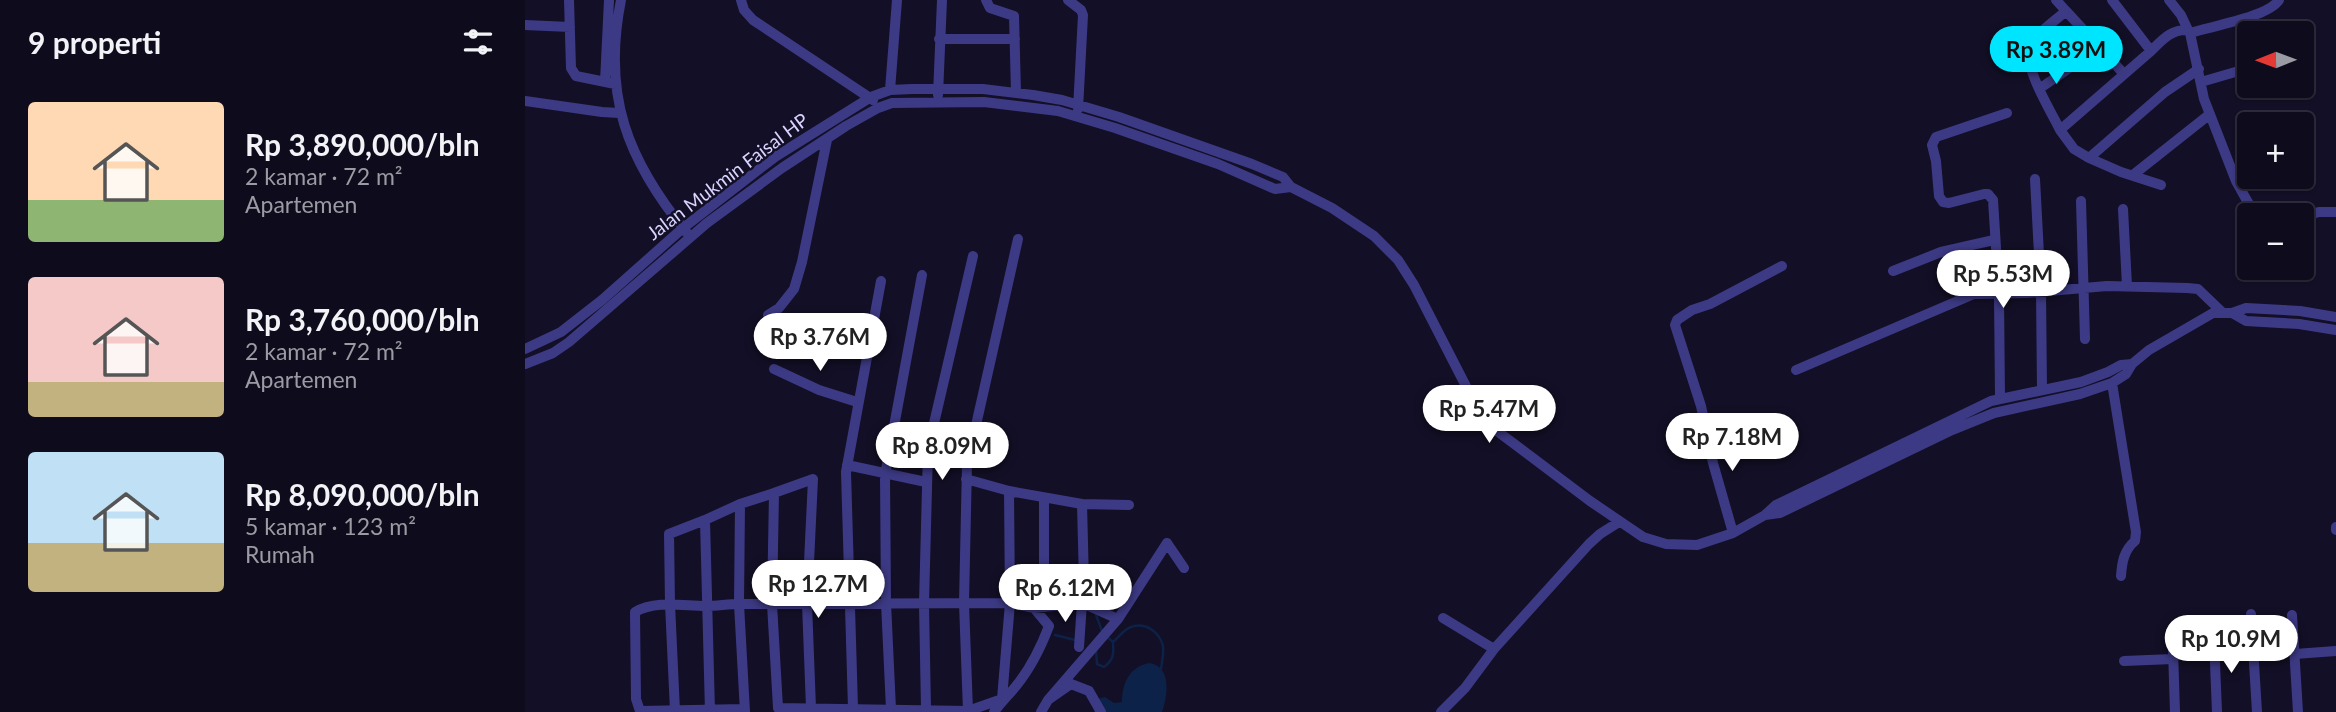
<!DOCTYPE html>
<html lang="id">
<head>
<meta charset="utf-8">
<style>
  body { margin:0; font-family:Lato,sans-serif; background:#1c1929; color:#f1f3f6; height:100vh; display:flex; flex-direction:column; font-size:26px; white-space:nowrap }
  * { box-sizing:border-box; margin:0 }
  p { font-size:23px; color:#9b9ba3 }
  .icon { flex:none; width:38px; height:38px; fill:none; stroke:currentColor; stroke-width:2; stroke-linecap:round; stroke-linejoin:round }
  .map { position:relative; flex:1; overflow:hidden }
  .drawer { display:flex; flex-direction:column; background:#0e0b1c; width:525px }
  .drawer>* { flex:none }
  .needle { width:46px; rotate:269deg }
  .fabs { position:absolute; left:1712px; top:21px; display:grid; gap:14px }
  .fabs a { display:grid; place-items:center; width:77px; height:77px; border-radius:7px; background:#0e0b1c; box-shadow:0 2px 5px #0004,0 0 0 2px #2e2b3b; font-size:35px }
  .price { position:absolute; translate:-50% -60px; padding:0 16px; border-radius:24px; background:#fff; color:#222; font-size:23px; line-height:46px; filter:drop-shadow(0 2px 4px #0008) }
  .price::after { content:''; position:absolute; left:50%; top:42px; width:21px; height:16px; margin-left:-10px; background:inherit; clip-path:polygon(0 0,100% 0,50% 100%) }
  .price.on { background:#00e5ff; color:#111 }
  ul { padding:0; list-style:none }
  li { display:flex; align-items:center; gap:21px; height:175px; padding:0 28px }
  li span { display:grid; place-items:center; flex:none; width:196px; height:140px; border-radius:7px; color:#555 }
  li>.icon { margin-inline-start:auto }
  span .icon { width:84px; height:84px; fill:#fffc; stroke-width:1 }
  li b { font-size:30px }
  h2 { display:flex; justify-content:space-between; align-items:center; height:84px; padding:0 28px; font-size:30px }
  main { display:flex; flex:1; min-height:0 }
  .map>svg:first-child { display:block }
  .water { fill:#0c2248 }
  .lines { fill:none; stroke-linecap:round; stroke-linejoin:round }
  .stream { stroke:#0c2248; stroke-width:2.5 }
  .minor { stroke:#3d3a85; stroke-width:10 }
  .labels { text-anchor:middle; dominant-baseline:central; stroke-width:5; stroke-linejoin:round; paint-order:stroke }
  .street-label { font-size:19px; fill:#d9d4ff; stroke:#130f26 }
</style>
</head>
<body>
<main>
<section class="drawer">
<h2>9 properti<svg class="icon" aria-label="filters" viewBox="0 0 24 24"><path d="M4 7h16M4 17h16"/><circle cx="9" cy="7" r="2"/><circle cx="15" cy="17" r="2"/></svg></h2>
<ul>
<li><span style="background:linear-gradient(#ffd9b3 70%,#8fb573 0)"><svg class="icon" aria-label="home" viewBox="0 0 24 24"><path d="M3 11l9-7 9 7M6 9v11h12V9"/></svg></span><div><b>Rp 3,890,000/bln</b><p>2 kamar · 72 m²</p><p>Apartemen</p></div></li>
<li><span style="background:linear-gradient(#f6c9c9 75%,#c2b280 0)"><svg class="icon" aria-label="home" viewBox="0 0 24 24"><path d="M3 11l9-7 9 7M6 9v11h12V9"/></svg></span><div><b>Rp 3,760,000/bln</b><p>2 kamar · 72 m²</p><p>Apartemen</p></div></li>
<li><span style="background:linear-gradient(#bfe0f5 65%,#c2b280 0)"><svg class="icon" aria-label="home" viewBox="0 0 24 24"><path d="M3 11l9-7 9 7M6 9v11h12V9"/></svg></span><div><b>Rp 8,090,000/bln</b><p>5 kamar · 123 m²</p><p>Rumah</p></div></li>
</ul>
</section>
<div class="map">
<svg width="1811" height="712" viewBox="0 0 1811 712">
  <rect width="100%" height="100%" fill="#130f26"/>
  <path class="water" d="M624 663C647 666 643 696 637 712H569L572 699 580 697 589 703 597 702C597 684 604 667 624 663Z"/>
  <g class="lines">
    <path class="stream" d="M571 615 577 631
      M530 635 550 640
      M581 636 588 642C594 637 599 629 606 627 620 622 634 631 638 646 639 653 637 662 636 669
      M571 650 572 664 579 667C588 660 589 655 588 644"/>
    <path class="minor" d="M44 0 46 68 51 76 90 84
      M96 0C77 95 102 160 162 233
      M216 0 219 10 228 20 348 100
      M461 0 465 8 489 16 491 93
      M543 0 556 10 558 15 553 109
      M1531 0 1541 11C1531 20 1516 30 1508 41 1493 62 1526 110 1535 130L1626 51
      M1587 0 1626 51C1637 40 1646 29 1663 30L1665 33 1679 99 1711 181 1730 215
      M1644 0 1656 15 1663 30
      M1541 11 1599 74
      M0 25 45 27
      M1665 33C1687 26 1743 17 1754 0
      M414 39H490
      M80 82 84 0
      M1676 82 1724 68
      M1514 89 1543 69 1570 43
      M365 90 372 0
      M413 95 417 0
      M0 101 77 112 94 113
      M1535 130 1549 149 1564 158
      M1608 175 1685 114
      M1510 179 1516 292 1517 389
      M1636 185 1596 172 1564 158 1640 92 1674 69
      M1556 201 1560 339
      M1598 209 1602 286
      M1776 217 1794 212H1811
      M1368 271 1416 252 1469 240
      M1707 313 1721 321 1774 324 1811 330
      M243 315 254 308 269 289 277 262 302 140
      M0 349 36 332 77 300 158 228 250 157 346 97 365 90 387 89H458L508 95 537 100 594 117 727 164 758 177 766 187 807 208 849 236 873 260 889 285 946 396 972 431 1065 501 1118 537 1141 544 1172 545 1208 533 1240 515 1251 505 1466 401 1556 382 1583 372 1596 365 1607 364
      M0 364 28 353 44 342 182 223 257 168 321 126 353 108 367 103 459 102 533 111 590 128 693 164 750 189 766 187
      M249 369 294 390 332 402
      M1271 370 1449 294 1502 293 1582 286 1662 288 1673 289 1697 312
      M1587 383 1611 532 1610 541C1599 550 1597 562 1596 576
      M1475 398 1474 295 1468 200 1463 194H1459L1424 203 1418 202 1414 196 1411 161 1407 145 1411 137 1482 113
      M403 449 442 465
      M322 465 401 482
      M441 479 484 491 557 504 559 582
      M249 493 288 479 282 604 286 708
      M215 504 214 604 220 712
      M557 504 604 505
      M1240 515 1255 513 1427 430 1469 413 1555 394 1587 383 1601 374 1607 364 1624 350 1688 313H1707L1721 308 1775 311 1811 317
      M1811 527V530
      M1208 533 1188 463 1176 406 1150 325 1152 320 1167 310 1185 304 1257 266
      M1726 614 1732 712
      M1767 615 1773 712
      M918 618 969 649
      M1689 639 1692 712
      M554 647 557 603
      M1648 650 1650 712
      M1770 654 1811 651
      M1599 661 1648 659
      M477 699 485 603 484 491
      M523 700 593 619 642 543 659 568
      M328 708 321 472 356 281
      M220 709 115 711 111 699 110 612C131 600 158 606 181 606 192 606 203 604 214 604L485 603 509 608 557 603 593 619
      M366 709 361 603 360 475 397 275
      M401 709 399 604 403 449 448 256
      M150 711 145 604 144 534 180 520
      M443 711 439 603 442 465 493 239
      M185 712 180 520 215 504 249 493 247 604 253 708 443 711 477 699
      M469 712C476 702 484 695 491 686 505 669 516 647 524 626L509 608 519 573V498
      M516 712 523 700 546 684 564 691 576 712
      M916 712 940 688 969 649 1064 544 1075 534 1094 522"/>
  </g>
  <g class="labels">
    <g class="street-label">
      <text transform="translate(202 176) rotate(-37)">Jalan Mukmin Faisal HP</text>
    </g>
  </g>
</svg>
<div class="fabs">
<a><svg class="needle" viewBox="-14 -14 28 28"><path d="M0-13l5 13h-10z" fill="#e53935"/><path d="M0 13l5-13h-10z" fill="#9b9ba3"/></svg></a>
<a>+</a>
<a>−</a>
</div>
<b class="price on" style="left:1531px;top:86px">Rp 3.89M</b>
<b class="price" style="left:1478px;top:310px">Rp 5.53M</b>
<b class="price" style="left:295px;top:373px">Rp 3.76M</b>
<b class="price" style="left:964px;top:445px">Rp 5.47M</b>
<b class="price" style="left:1207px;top:473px">Rp 7.18M</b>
<b class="price" style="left:417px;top:482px">Rp 8.09M</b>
<b class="price" style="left:293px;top:620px">Rp 12.7M</b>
<b class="price" style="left:540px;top:624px">Rp 6.12M</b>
<b class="price" style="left:1706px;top:675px">Rp 10.9M</b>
</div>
</main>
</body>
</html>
